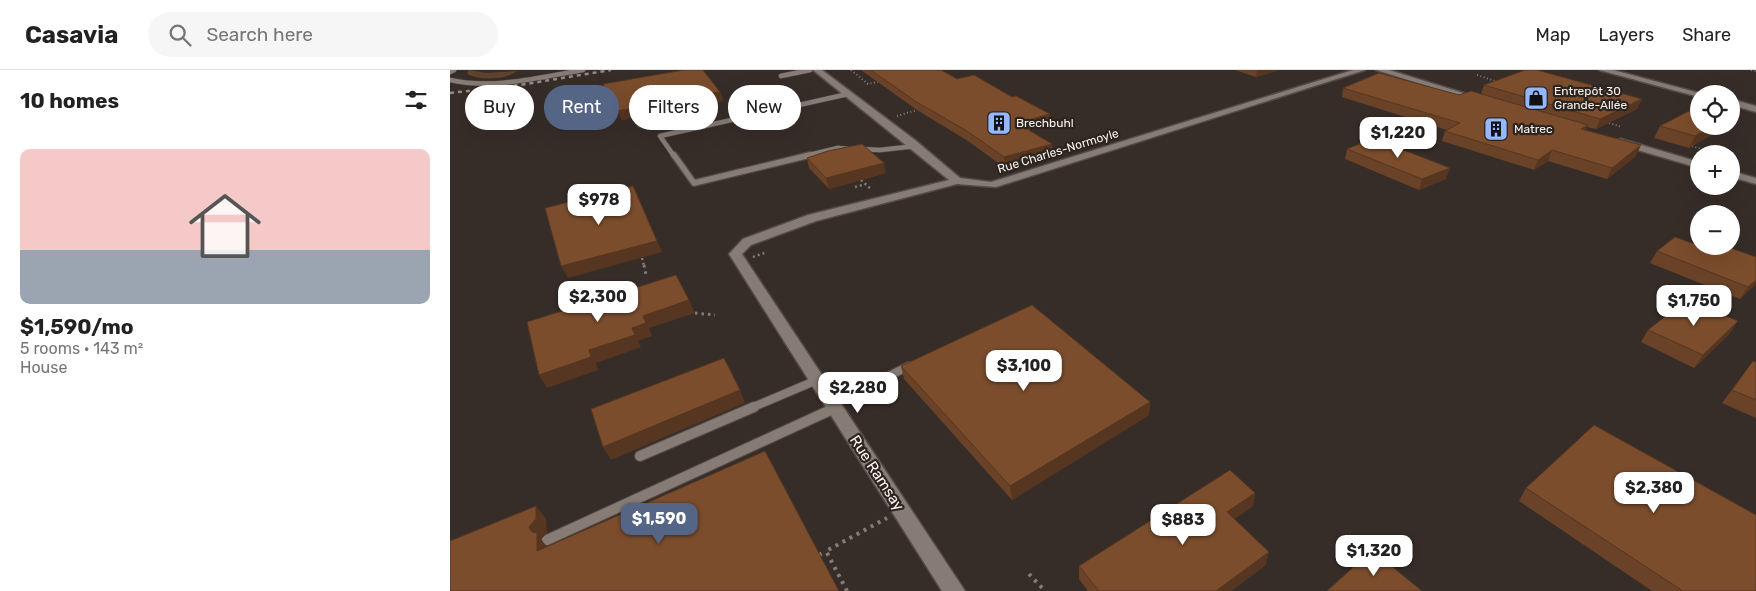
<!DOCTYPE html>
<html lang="en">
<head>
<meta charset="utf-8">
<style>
  body { margin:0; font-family:Rubik,sans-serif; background:#f6f6f6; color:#222; height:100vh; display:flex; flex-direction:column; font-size:19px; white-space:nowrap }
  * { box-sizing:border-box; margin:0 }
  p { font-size:16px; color:#767676 }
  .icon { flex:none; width:28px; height:28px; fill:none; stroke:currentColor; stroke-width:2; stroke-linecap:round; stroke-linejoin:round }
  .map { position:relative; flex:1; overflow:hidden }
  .drawer { display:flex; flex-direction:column; background:#fff; width:450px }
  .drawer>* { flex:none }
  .top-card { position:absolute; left:15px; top:15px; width:475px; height:45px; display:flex; gap:10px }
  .controls { position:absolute; left:1240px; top:15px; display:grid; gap:10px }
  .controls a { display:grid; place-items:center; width:50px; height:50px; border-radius:50%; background:#fff; box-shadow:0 5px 20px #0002; font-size:25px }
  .price { position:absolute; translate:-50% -42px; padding:0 11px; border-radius:10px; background:#fff; color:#222; font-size:16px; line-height:32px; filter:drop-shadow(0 1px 2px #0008) }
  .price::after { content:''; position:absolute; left:50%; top:30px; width:15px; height:11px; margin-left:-8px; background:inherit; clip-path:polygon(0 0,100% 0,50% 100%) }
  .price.on { background:#556585; color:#fff }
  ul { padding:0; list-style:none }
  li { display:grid; align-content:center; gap:10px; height:265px; padding:0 20px }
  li+li { border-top:1px solid #e0e0e0 }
  li span { display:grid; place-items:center; height:155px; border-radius:10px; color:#555 }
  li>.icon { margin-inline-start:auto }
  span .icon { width:90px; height:90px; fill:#fffc; stroke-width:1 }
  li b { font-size:21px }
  h2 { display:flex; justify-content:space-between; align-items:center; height:60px; padding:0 20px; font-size:21px }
  .chip { padding:0 18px; border-radius:22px; background:#fff; box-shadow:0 5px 20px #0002; font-size:18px; line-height:45px }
  .chip.on { background:#556585; color:#fff }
  header { display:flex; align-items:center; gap:30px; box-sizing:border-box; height:70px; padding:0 25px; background:#fff; border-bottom:1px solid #e0e0e0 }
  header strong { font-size:24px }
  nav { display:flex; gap:28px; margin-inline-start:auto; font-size:18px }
  .search { width:350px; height:45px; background:#f6f6f6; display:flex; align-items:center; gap:12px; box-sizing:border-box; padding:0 18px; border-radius:28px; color:#767676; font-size:19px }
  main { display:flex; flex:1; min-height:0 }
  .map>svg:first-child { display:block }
  .green { fill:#60422f }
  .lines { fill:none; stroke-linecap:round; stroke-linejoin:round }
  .lane-far3-casing { stroke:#534b46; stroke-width:5.5 }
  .lane-far2-casing { stroke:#534b46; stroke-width:8 }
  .lane-far1-casing { stroke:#534b46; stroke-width:10 }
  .lane-casing { stroke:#534b46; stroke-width:12 }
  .street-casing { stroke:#534b46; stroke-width:3 }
  .path-far3 { stroke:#847b77; stroke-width:2; stroke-dasharray:1 2.5; stroke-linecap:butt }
  .path-far2 { stroke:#847b77; stroke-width:2.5; stroke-dasharray:2 3; stroke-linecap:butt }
  .path-far1 { stroke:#847b77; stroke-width:3; stroke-dasharray:2.5 4; stroke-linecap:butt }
  .path { stroke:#847b77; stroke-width:4; stroke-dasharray:3 5; stroke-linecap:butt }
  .lane-far3 { stroke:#877c75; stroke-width:4.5 }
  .lane-far2 { stroke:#877c75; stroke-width:5.5 }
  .lane-far1 { stroke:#877c75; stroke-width:8 }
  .lane { stroke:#877c75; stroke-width:10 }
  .street { fill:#877c75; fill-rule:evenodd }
  .rail { stroke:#938b86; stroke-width:2.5; stroke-dasharray:4 4; stroke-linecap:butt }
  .wall { fill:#6a4227 }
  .shaded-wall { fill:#563620 }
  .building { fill:#7b4d2d; stroke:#563620 }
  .labels { text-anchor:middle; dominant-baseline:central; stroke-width:4.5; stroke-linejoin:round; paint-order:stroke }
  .far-poi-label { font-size:12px; fill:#f9f2ef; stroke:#2d241e; text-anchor:start }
  .far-street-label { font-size:12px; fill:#f9f2ef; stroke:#2d241e }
  .street-label { font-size:15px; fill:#f9f2ef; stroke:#2d241e }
</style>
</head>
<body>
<header>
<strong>Casavia</strong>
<div class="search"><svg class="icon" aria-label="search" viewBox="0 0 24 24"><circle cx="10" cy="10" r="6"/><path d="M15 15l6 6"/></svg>Search here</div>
<nav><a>Map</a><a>Layers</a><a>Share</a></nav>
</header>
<main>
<section class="drawer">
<h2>10 homes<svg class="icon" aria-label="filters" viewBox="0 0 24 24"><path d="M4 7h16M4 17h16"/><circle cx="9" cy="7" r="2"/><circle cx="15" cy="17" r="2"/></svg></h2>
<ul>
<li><span style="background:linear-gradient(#f6c9c9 65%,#9aa5b1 0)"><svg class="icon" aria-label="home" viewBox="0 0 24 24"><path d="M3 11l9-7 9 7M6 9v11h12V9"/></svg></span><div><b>$1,590/mo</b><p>5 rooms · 143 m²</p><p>House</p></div></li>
</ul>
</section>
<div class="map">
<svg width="1306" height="521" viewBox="0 0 1306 521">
  <rect width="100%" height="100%" fill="#372d28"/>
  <path class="green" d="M19 0 36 3 67 1C56 10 31 11 17 4Z"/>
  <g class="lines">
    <g class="lane-far3-casing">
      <path id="lane-far3" d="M0 2 4 0
        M331 6 360 0
        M0 10C42 20 91 7 133 0
        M410 79 430 80 466 76
        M224 86 210 66 398 24
        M355 86 388 78 399 79"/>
    </g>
    <g class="lane-far2-casing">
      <path id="lane-far2" d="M224 85 244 113 360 85"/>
    </g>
    <g class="lane-far1-casing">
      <path id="lane-far1" d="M382 334 459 296
        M301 338 367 310"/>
    </g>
    <g class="lane-casing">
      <path id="lane" d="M190 386 304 337
        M97 470 385 338"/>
    </g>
    <g class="street-casing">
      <path id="street" d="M363 0H372L465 70 510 108 541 112 903 0H915L546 117 507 114 366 151 301 175 292 184 515 521H492L279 184 293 169 358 145 499 110Z
        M926 0H939L1036 30 1029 32Z
        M1149 0H1163L1253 24H1249V27Z
        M1281 29 1306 36V42L1281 35Z
        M1171 69 1249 92V98L1167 74V70Z
        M1281 101 1306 108V114L1281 107Z"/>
    </g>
    <path class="path-far3" d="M401 0 418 14
      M1301 0 1306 1
      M1027 5 1048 12
      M417 14 428 12
      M447 46 467 40
      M1159 53 1172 57
      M1242 76 1257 81"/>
    <path class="path-far2" d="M411 110 422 120
      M405 117 416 114
      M303 187 317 182
      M192 188 194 196"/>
    <path class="path-far1" d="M194 195 196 205
      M245 243 265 245"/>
    <path class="path" d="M369 485 376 481
      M579 504 595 521
      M397 521 376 481 437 448"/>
    <use href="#lane-far3" class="lane-far3"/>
    <use href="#lane-far2" class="lane-far2"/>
    <use href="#lane-far1" class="lane-far1"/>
    <use href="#lane" class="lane"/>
    <use href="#street" class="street"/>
    <path class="rail" d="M0 23 70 15 161 0"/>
  </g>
  <path class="wall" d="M411 0H491L507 9 562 27 600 44 601 53 578 60 602 74 603 84 555 98 518 71 467 40Z
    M785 0H829L806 7Z
    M153 14 270 22 273 31 242 37 245 46 188 58 183 48 172 50Z
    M1034 15 1192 29 1187 39 1146 59 1137 57 1136 60 1186 86 1157 109 1098 91 1084 100 992 71 995 61 997 60 892 27 893 18 1009 25 1031 24Z
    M1210 56 1266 62 1239 78 1204 68Z
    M897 79 996 109 969 120 895 89Z
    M357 88 436 103 379 119 359 98Z
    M1207 181H1264L1306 187V214L1290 229 1200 193Z
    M1288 251 1279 264 1244 298 1191 272 1198 260Z
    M1303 291 1306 292V348L1272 333Z
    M451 296 700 332 699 345 562 430 454 309Z
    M1076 418 1306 521H1202L1069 431Z
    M805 423 803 436 784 449 816 495 781 521H638L629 509V496Z"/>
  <path class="shaded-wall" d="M807 0H829L806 7Z
    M270 22 273 31 242 37 245 46 188 58 184 48 234 28Z
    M1192 29 1187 39 1146 59 1150 49Z
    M179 39 183 48 172 50 167 41Z
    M600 44 601 53 568 63 567 53Z
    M1138 55 1134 65 1131 59Z
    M1262 56H1269L1266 62 1239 78 1245 66Z
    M602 74 603 84 555 98 554 87Z
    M1191 75 1186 86 1157 109 1162 98Z
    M1102 80 1098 91 1084 100 1088 90Z
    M434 93 436 103 379 119 376 108Z
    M1000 98 996 109 969 120 972 109Z
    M183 116 212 182 118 208 111 196Z
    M1306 210V214L1290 229 1298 217Z
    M239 230 245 243 199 258 202 266 188 271 191 277 146 293 148 300 97 318 89 305 182 258 193 246Z
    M1288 251 1279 264 1244 298 1253 285Z
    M290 320 295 333 161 390 153 377Z
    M700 332 699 345 562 430 560 416Z
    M805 423 803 436 775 455 777 442Z
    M86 436 96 449 97 463 91 469 97 477 87 481 82 462 79 457Z
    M819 482 816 495 781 521H766Z"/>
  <path class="building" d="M234 0H253L270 22 234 28 242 36 184 48 179 39 167 41 153 14Z
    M421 0H491L507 9 524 5 562 27 566 26 600 44 567 53 602 74 554 87 517 61 465 31Z
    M1075 0H1087L1192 29 1150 49 1034 15Z
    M929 3 1009 25 1021 21 1138 55 1131 59 1191 75 1162 98 1102 80 1088 90 995 61 1010 53 893 18Z
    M1239 41 1249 43V56H1262L1245 66 1210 56Z
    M923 68 1000 98 972 109 897 79Z
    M412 74 434 93 376 108 357 88 378 81Z
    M183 116 207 171 111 196 95 138Z
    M1225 167 1264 181 1270 176H1275L1306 187V210L1298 217 1207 181Z
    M226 205 239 230 193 246 196 253 182 258 185 265 139 280 141 287 89 305 77 252Z
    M1236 230 1288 251 1253 285 1198 260Z
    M582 235 700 332 560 416 451 296Z
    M274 288 290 320 153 377 141 339Z
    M1303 291 1306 292V330L1282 320Z
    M1144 355 1306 445V521H1233L1076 418Z
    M315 381 389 521H0V471L86 436V449L79 457 82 462 87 463V481Z
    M780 400 805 423 777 442 819 482 766 521H649L629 496Z
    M922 480 972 521H877Z"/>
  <defs>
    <g id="shop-square" transform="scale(1.25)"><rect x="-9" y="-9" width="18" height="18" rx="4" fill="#94b7fd" stroke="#2d241e"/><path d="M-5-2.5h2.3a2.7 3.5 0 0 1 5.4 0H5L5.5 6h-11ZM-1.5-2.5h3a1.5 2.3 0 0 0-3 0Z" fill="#111"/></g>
    <g id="building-square" transform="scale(1.25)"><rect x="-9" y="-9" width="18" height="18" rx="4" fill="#94b7fd" stroke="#2d241e"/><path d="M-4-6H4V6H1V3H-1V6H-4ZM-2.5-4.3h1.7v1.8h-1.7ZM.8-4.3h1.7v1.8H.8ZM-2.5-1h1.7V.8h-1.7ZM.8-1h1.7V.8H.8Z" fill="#111"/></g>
  </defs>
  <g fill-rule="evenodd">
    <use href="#shop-square" x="1086" y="28"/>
    <use href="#building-square" x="549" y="53"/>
    <use href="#building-square" x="1046" y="59"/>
  </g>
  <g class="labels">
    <g class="far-poi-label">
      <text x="1104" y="21">Entrepôt 30<tspan x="1104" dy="14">Grande-Allée</tspan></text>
      <text x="566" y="53">Brechbuhl</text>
      <text x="1064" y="59">Matrec</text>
    </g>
    <g class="far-street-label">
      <text transform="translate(608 81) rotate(-17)">Rue Charles-Normoyle</text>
    </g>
    <g class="street-label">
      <text transform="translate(427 403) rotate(57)">Rue Ramsay</text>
    </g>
  </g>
</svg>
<div class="controls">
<a><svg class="icon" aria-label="locate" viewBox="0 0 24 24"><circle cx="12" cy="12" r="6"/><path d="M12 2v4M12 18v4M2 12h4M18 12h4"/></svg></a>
<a>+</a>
<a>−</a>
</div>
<b class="price" style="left:948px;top:89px">$1,220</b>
<b class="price" style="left:149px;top:156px">$978</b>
<b class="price" style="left:148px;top:253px">$2,300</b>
<b class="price" style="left:1244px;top:257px">$1,750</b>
<b class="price" style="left:574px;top:322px">$3,100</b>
<b class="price" style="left:408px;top:344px">$2,280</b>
<b class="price" style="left:1204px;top:444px">$2,380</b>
<b class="price on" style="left:209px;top:475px">$1,590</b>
<b class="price" style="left:733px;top:476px">$883</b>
<b class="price" style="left:924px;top:507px">$1,320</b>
<div class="top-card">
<a class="chip">Buy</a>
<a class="chip on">Rent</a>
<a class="chip">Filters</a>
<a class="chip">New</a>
</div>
</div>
</main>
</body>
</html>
